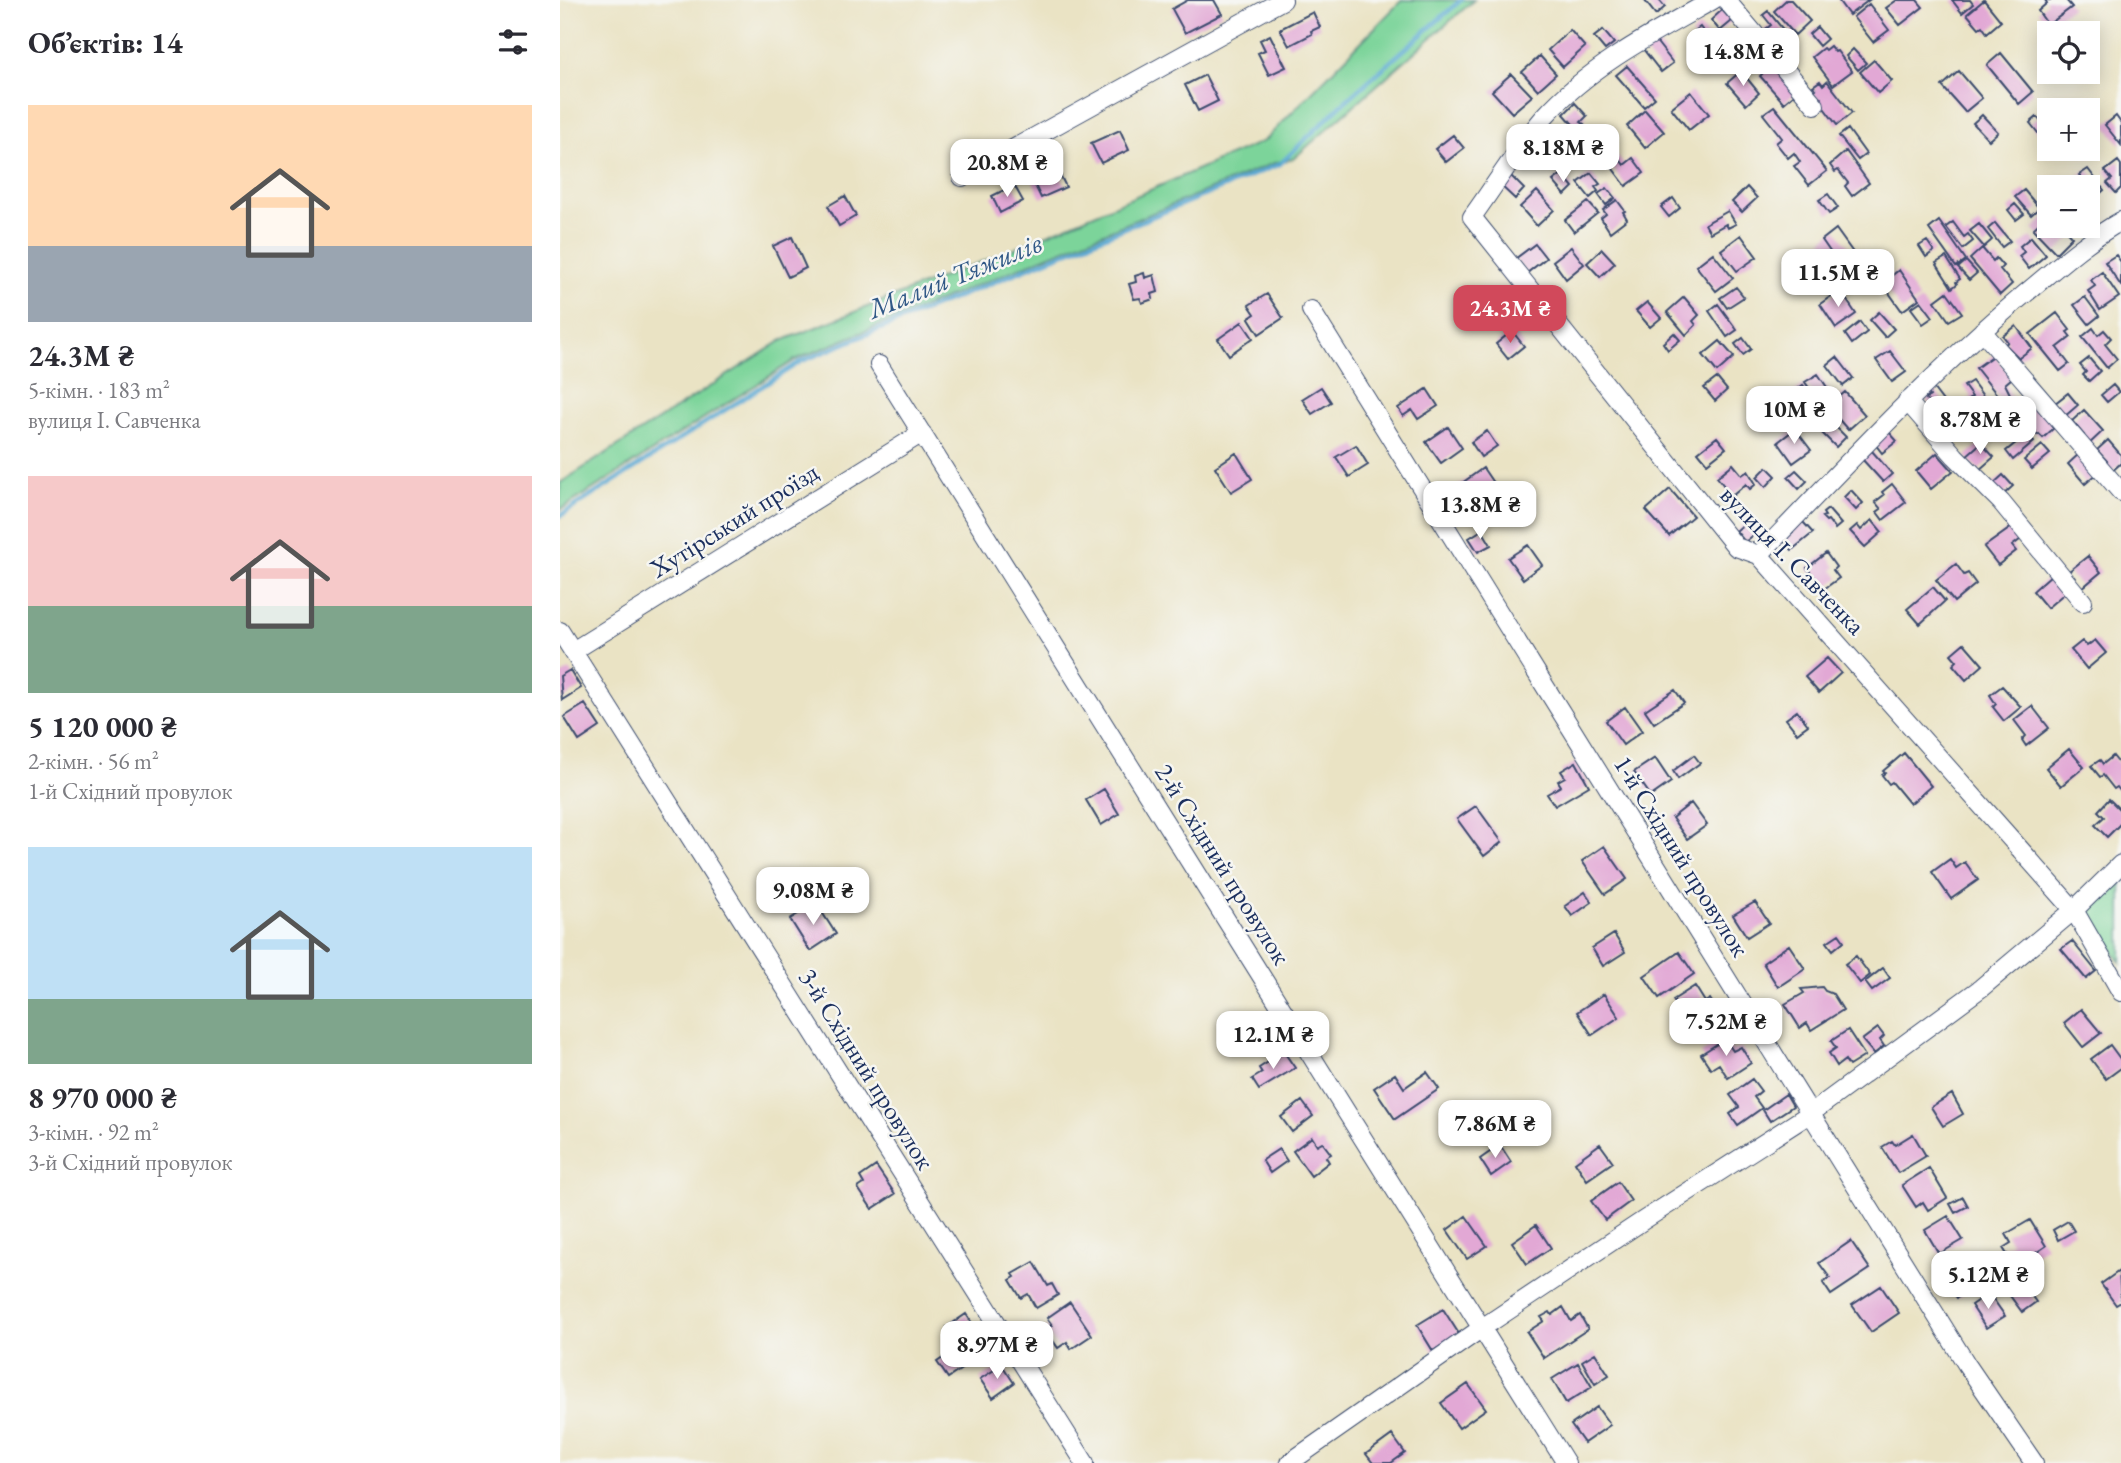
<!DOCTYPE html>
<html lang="uk">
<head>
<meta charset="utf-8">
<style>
  body { margin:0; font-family:"EB Garamond",serif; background:#f2f2f3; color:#2b2b33; height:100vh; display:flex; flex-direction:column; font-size:26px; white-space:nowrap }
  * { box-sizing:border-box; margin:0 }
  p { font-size:23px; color:#7c7c81 }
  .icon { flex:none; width:38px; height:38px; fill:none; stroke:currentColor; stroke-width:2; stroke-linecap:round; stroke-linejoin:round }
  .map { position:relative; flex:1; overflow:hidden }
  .drawer { display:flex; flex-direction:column; background:#fff; width:560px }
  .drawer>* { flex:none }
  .buttons { position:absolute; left:1477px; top:21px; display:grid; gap:14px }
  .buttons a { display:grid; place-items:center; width:63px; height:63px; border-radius:0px; background:#fff; box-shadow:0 4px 18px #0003; font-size:35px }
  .price { position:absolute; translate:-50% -60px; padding:0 16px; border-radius:14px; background:#fff; color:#222; font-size:23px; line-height:46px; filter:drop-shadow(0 2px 4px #0008) }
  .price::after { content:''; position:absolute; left:50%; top:42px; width:21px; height:16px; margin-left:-10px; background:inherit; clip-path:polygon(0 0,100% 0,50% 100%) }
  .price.selected { background:#d1495b; color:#fff }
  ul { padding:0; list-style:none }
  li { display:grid; align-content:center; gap:14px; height:371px; padding:0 28px }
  li span { display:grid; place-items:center; height:217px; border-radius:0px; color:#555 }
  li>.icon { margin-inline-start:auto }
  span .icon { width:126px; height:126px; fill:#fffc; stroke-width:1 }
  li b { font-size:30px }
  h2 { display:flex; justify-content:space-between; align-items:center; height:84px; padding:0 28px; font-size:30px }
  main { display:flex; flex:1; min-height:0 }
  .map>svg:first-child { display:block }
  .green { fill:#7bd49a; stroke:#4b827c; stroke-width:2 }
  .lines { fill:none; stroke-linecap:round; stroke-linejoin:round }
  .stream { stroke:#59a8d3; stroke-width:4.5 }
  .building { fill:#e2a8d5 }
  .minor-casing { stroke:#3a4a6d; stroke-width:20 }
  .minor { stroke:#fff; stroke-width:18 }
  .labels { text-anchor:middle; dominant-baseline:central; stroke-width:5; stroke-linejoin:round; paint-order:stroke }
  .street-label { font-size:26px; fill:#1b2f5e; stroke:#f6f6f2 }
  .water-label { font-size:28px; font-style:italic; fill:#315987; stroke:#f6f6f2 }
</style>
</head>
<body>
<main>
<section class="drawer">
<h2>Об’єктів: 14<svg class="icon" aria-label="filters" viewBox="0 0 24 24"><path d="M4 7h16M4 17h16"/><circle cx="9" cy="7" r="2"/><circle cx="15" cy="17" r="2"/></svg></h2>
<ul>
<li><span style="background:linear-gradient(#ffd9b3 65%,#9aa5b1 0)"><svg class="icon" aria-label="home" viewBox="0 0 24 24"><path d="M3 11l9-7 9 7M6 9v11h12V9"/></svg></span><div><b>24.3M ₴</b><p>5-кімн. · 183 m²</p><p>вулиця І. Савченка</p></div></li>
<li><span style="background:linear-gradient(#f6c9c9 60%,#7fa58c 0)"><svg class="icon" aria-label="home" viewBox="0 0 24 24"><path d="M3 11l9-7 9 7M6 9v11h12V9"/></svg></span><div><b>5 120 000 ₴</b><p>2-кімн. · 56 m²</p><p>1-й Східний провулок</p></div></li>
<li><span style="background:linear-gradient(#bfe0f5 70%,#7fa58c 0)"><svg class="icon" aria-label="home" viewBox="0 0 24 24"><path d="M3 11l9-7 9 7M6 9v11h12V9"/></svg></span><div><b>8 970 000 ₴</b><p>3-кімн. · 92 m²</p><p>3-й Східний провулок</p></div></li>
</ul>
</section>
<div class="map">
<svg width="1561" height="1463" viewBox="0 0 1561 1463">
  <rect width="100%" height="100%" fill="#f6f6f2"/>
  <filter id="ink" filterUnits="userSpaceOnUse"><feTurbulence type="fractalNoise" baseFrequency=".0143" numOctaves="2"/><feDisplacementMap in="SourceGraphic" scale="14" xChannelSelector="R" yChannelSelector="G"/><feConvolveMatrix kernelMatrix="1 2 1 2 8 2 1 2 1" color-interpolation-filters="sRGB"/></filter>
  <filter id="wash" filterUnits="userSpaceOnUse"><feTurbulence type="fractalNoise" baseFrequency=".00686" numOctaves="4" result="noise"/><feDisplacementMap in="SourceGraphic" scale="28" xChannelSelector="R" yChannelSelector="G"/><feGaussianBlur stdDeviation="1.57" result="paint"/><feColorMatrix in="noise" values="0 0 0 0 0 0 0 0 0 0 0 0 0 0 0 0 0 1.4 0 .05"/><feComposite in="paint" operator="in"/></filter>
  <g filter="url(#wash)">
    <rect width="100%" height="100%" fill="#eae3c4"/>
    <path class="green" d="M842 0H914L733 159 714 163 235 360 0 510V483L221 341 439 255 704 141Z
      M1561 877V963L1525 909Z"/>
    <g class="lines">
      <path class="stream" d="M0 516 240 362 720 164 781 105 901 0"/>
    </g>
    <g id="blocks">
      <path class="building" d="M628 0H654L662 14 625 33 612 9Z
        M1087 0H1099L1105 7 1096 15 1085 1Z
        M1226 0H1231L1250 21 1235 35 1214 11Z
        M1278 0H1309L1289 15Z
        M1337 0H1357L1363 7 1340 25 1326 8Z
        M1392 0H1410L1413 4 1402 13Z
        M1424 0 1441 21 1427 33 1422 26 1419 28 1407 14Z
        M1485 0H1506L1512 7 1488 25 1478 11 1487 3Z
        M1309 4 1329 30 1313 42 1293 17Z
        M1162 10 1172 21 1160 31 1151 20Z
        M1208 11 1230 38 1217 49 1203 31 1211 25 1203 15Z
        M753 12 760 27 751 31 752 34 729 46 720 29Z
        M1140 27 1149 39 1140 46 1131 34Z
        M1257 27 1267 39 1259 46 1249 34Z
        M1010 30 1025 47 1003 67 988 50Z
        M1043 30 1054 43 1045 50 1034 37Z
        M710 35 726 67 709 75 698 53 705 50 700 40Z
        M1095 40 1113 63 1101 72 1083 49Z
        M1270 46 1275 52 1277 51 1292 71 1273 85 1252 57 1263 48 1265 50Z
        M1293 49 1306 63 1298 70 1286 56Z
        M1441 53 1473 92 1459 104 1427 65Z
        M980 56 996 74 978 90 962 72Z
        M1314 60 1332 81 1318 93 1300 72Z
        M1213 63 1238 91 1224 103 1200 76Z
        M1067 66 1095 98 1084 107 1056 75Z
        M1181 71 1199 93 1186 105 1167 83Z
        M1399 71 1422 98 1405 112 1382 86Z
        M951 74 972 96 952 113 932 91Z
        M645 75 658 101 638 111 625 85Z
        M1260 81 1263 85 1267 81 1292 113 1277 125 1252 92 1256 89 1253 86Z
        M1131 92 1149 114 1129 130 1111 108Z
        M1015 103 1027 116 1021 122 1024 124 1018 130 1004 114Z
        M1214 106 1267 171 1249 185 1234 166 1240 162 1234 153 1228 158 1216 143 1222 138 1203 114Z
        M1085 110 1104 132 1085 148 1067 126Z
        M1422 115 1438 132 1429 140 1413 123Z
        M1556 116 1561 123V145L1545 125Z
        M1477 117 1489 132V140L1486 143 1470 123Z
        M1288 129 1306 154 1298 160 1279 136Z
        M560 130 569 150 541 163 531 143Z
        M893 135 904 148 886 162 875 149Z
        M1053 150 1064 165 1073 158 1084 173 1066 186 1044 157Z
        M1286 151 1309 183 1292 196 1285 186 1288 183 1278 170 1275 172 1270 165Z
        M491 156 506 187 481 198 466 167Z
        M1558 161 1561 165V188L1556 193 1547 183 1552 179 1545 171Z
        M1528 169 1544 190 1536 197 1519 175Z
        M948 173 964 189 955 199 938 183Z
        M1031 173 1040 184 1035 187 1038 191 1030 198 1018 183Z
        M1002 174 1013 187 1005 195 993 181Z
        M454 185 463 201 440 213 432 196Z
        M1187 187 1197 198 1182 212 1172 202Z
        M1047 188 1055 198 1046 205 1038 194Z
        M1464 190 1479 208 1471 215 1455 197Z
        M977 191 994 210 977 226 960 207Z
        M1268 194 1278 208 1269 214 1259 200Z
        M285 196 296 216 279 226 268 206Z
        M1113 198 1120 208 1109 217 1101 207Z
        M1057 200 1065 211 1063 212 1067 219 1050 232 1041 218 1046 214 1043 210Z
        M1028 202 1038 213 1014 232 1005 220Z
        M1455 204 1464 214 1456 220 1448 210Z
        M1168 211 1176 224 1168 228 1166 224 1150 233 1145 224Z
        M1489 214V226H1502L1512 237 1496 253 1473 229Z
        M1379 221 1406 260 1396 267 1369 229Z
        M1393 222 1404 237 1408 234 1413 241 1403 249 1386 227Z
        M1435 223 1450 241 1442 247 1428 229Z
        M1419 224 1432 240 1424 247 1410 231Z
        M1276 229 1294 254 1275 267 1269 258 1273 256 1262 240Z
        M1181 235 1197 257 1177 271 1161 250Z
        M232 237 246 268 228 277 213 246Z
        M1471 237 1486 255 1469 269 1459 256 1464 252 1460 246Z
        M1367 241 1374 251 1366 257 1359 246Z
        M975 244 986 258 967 273 955 259Z
        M1011 247 1024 264 1006 279 993 261Z
        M1422 248 1433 261 1436 258 1443 266 1440 269 1452 284 1440 295 1410 259Z
        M1042 249 1055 263 1040 277 1027 263Z
        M1153 253 1173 278 1156 291 1136 266Z
        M1556 255 1561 262V286L1545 262Z
        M1386 257 1400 279 1396 282 1397 284 1392 288 1376 263Z
        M1406 261 1417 273 1409 280 1398 268Z
        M1339 270 1359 299 1342 311 1322 283Z
        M1542 272 1559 297 1540 310 1528 291 1535 286 1531 280Z
        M584 273 585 278 594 275 598 292 592 294 593 299 582 303 580 298 574 299 569 284 576 282 575 276Z
        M1176 287 1184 297 1167 308 1160 298Z
        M1280 290 1296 314 1276 328 1260 304Z
        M1387 292 1402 313 1389 321 1375 301Z
        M707 294 723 318 699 334 689 318 695 314 689 305Z
        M1124 297 1139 315 1133 321 1136 325 1126 335 1107 312Z
        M1525 297 1539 316 1529 324 1514 305Z
        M959 298 974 314 957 329 942 313Z
        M1361 301 1373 317 1363 324 1351 308Z
        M1087 302 1101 318 1090 327 1076 311Z
        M1158 304 1177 330 1167 337 1149 311Z
        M1319 312 1334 329 1325 337 1310 320Z
        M1497 313 1510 330 1507 332 1511 337 1497 348 1509 364 1500 371 1470 334Z
        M682 322 693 338 669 355 658 339Z
        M1300 322 1307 332 1292 344 1285 334Z
        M1456 326 1472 348 1459 358 1445 344 1448 342 1443 336Z
        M1533 328 1538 335 1544 330 1551 338 1545 344 1557 359 1547 368 1522 337Z
        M952 331 964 346 948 359 936 344Z
        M1114 333 1120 340 1108 350 1103 343Z
        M1183 338 1191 349 1183 355 1175 344Z
        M1160 341 1174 357 1157 372 1143 355Z
        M1330 351 1346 372 1332 382 1316 360Z
        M1434 355 1452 378 1445 384 1453 400 1446 406 1416 368Z
        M1277 357 1293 378 1283 386 1267 365Z
        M1529 358 1540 371 1529 381 1523 375 1526 372 1520 365Z
        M1258 374 1273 396 1260 404 1245 382Z
        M1157 378 1167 390 1155 401 1144 388Z
        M1412 381 1429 404 1420 410 1424 415 1413 423 1400 406 1412 397 1404 386Z
        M1243 385 1252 397 1239 406 1230 395Z
        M1553 385 1559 392 1547 402 1541 395Z
        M761 387 771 402 752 414 742 399Z
        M1373 388 1389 409 1382 414 1377 408 1374 410 1366 399 1370 396 1367 392Z
        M867 389 878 406 858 419 852 410 843 416 838 408Z
        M1285 392 1305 415 1288 430 1268 407Z
        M1508 393 1518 405 1504 417 1494 404Z
        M1472 397 1493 421 1490 423 1494 428 1483 438 1479 434 1477 435 1467 423 1472 418 1464 409 1468 406 1465 403Z
        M1524 410 1543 431 1527 446 1520 438 1524 435 1512 421Z
        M1260 411 1286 437 1276 447 1250 421Z
        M1449 411 1462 427 1446 440 1438 431 1442 428 1437 422Z
        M888 427 902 448 881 463 866 442Z
        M1235 429 1251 450 1233 463 1218 442Z
        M927 431 937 446 921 457 911 442Z
        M1329 432 1337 441 1322 453 1315 444Z
        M1468 433 1474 442 1453 460 1446 451Z
        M1157 437 1166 448 1147 463 1138 452Z
        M1548 440 1561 455V463L1550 473 1542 465 1547 461 1537 450Z
        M1421 443 1434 457 1419 470 1406 456Z
        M796 445 808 465 789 477 776 457Z
        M1482 445 1490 454 1472 469 1464 460Z
        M1312 451 1332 474 1323 482 1302 459Z
        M676 453 692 479 671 492 655 467Z
        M1377 453 1393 471 1371 489 1356 471Z
        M1520 453 1538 473 1525 484 1508 464Z
        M1173 464 1182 475 1188 471 1196 484 1190 489 1186 484 1172 496 1157 477Z
        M1207 467 1216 476 1206 487 1197 477Z
        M923 468 944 499 919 517 898 486Z
        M1236 470 1247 481 1239 489 1228 477Z
        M1443 475 1453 486 1442 496 1432 485Z
        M1332 484 1346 502 1323 520 1317 512 1321 509 1315 502 1324 495 1322 492Z
        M1110 489 1133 516 1109 536 1086 510Z
        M1291 490 1303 503 1296 510 1284 497Z
        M1268 509 1281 524 1275 529 1268 520 1266 521 1262 517 1265 516 1263 513Z
        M1312 520 1322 532 1305 547 1290 531 1297 525 1301 530Z
        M1186 522 1196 533 1185 542 1176 531Z
        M1243 522 1253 533 1232 550 1222 539Z
        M1452 527 1461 539 1452 546 1456 551 1438 565 1424 547Z
        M922 530 931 545 918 552 909 538Z
        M968 545 982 565 963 579 948 558Z
        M1266 553 1276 567 1273 570 1279 578 1264 589 1247 568Z
        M1528 556 1541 572 1522 588 1508 572Z
        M1396 564 1404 575 1408 573 1416 584 1394 602 1376 580Z
        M1491 575 1506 592 1487 608 1473 591Z
        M1373 587 1385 601 1360 624 1347 609Z
        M1535 640 1546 653 1527 669 1511 650 1522 641 1527 646Z
        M1404 643 1423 665 1406 680 1393 665 1397 661 1391 654Z
        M1267 658 1281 673 1259 693 1245 677Z
        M10 670 21 688 2 700 0 676Z
        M1442 686 1461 707 1444 721 1433 707 1436 704 1430 695Z
        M1115 690 1124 703 1094 723 1085 710Z
        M25 704 40 727 19 741 4 717Z
        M1472 706 1489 728 1466 746 1462 740 1466 736 1454 720Z
        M1065 707 1082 731 1063 745 1046 721Z
        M1237 711 1248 725 1237 733 1226 719Z
        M1509 749 1524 767 1501 786 1486 768Z
        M1344 753 1371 786 1350 804 1332 782 1329 784 1322 775 1325 773 1323 771Z
        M1134 755 1140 763 1118 779 1113 771Z
        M1553 756 1561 766V792L1557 787 1554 789 1543 775 1540 777 1531 766 1540 760 1543 764Z
        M1095 758 1111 782 1091 796 1074 772Z
        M1016 762 1029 786 995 806 987 794 1001 786 998 781 1005 777 1001 771Z
        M544 789 559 814 541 825 526 800Z
        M1549 799 1561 811V823L1547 837 1535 825 1544 817 1538 811Z
        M1131 803 1147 825 1127 839 1112 818Z
        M916 806 942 842 924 856 897 819Z
        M1044 846 1067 879 1045 894 1022 861Z
        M1390 859 1396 868 1405 862 1418 880 1391 899 1372 872Z
        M1025 892 1032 902 1012 916 1005 906Z
        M1195 902 1209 923 1187 937 1173 915Z
        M256 903 276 934 250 951 230 919Z
        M1054 934 1065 952 1043 966 1032 948Z
        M1279 934 1284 941 1273 950 1267 942Z
        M1512 941 1536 971 1526 979 1501 949Z
        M1229 945 1245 969 1218 987 1203 963Z
        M1119 952 1134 974 1099 998 1084 976Z
        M1296 956 1310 975 1300 983 1285 964Z
        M1323 968 1330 978 1312 991 1305 982Z
        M1135 986 1145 1002 1150 999 1159 1013 1128 1032 1119 1017 1122 1015 1113 1000Z
        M1262 987 1265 991 1273 994 1283 1010 1251 1030 1247 1023 1240 1028 1225 1004 1244 993 1241 989Z
        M1044 994 1059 1017 1032 1035 1017 1012Z
        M1521 1009 1541 1033 1523 1047 1504 1023Z
        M1318 1028 1324 1036 1320 1040 1324 1046 1314 1054 1302 1040Z
        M1288 1030 1305 1056 1289 1066 1285 1060 1277 1066 1269 1053 1276 1048 1271 1041Z
        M1165 1039 1173 1051 1181 1047 1191 1063 1168 1078 1159 1064 1151 1069 1141 1054Z
        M1550 1045 1561 1060V1068L1546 1079 1531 1059Z
        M724 1052 735 1068 699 1090 692 1079 702 1073 699 1068Z
        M867 1072 879 1089 835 1119 814 1088 835 1074 844 1088Z
        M1192 1079 1201 1091 1194 1097 1202 1108 1178 1125 1170 1114 1179 1107 1170 1095Z
        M1226 1094 1233 1106 1210 1121 1203 1110Z
        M1392 1094 1403 1114 1383 1126 1371 1107Z
        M742 1101 753 1116 732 1132 721 1117Z
        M1353 1134 1366 1156 1338 1173 1322 1147 1332 1141 1335 1145Z
        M752 1137 757 1145 762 1142 771 1154 766 1157 769 1162 751 1176 733 1151Z
        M1040 1144 1053 1162 1027 1180 1015 1162Z
        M940 1145 951 1162 931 1176 920 1159Z
        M719 1149 727 1161 710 1173 702 1160Z
        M316 1166 335 1194 312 1209 298 1188 304 1184 300 1177Z
        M1369 1168 1387 1198 1368 1210 1363 1202 1356 1207 1342 1185Z
        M1058 1182 1071 1201 1045 1220 1031 1201Z
        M1403 1197 1408 1206 1395 1213 1390 1204Z
        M906 1216 927 1246 907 1259 887 1230Z
        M1388 1216 1403 1240 1379 1254 1365 1230Z
        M1470 1220 1486 1246 1455 1267 1443 1248 1451 1243 1446 1234Z
        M1508 1221 1514 1231 1498 1240 1493 1230Z
        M976 1225 991 1248 967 1264 952 1242Z
        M1291 1241 1310 1269 1271 1295 1263 1283 1270 1278 1259 1263Z
        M474 1262 488 1286 492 1284 498 1295 476 1308 468 1294 461 1298 450 1280 455 1277 453 1274Z
        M1409 1263 1422 1282 1397 1298 1384 1280Z
        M1559 1271 1561 1302 1556 1305 1541 1284Z
        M1459 1279 1476 1302 1462 1312 1445 1289Z
        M1321 1286 1339 1313 1311 1332 1292 1305Z
        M1429 1293 1445 1316 1426 1328 1411 1305Z
        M510 1302 532 1335 511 1349 507 1342 498 1348 485 1329 492 1325 487 1318Z
        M1003 1307 1011 1321 1020 1315 1028 1329 984 1358 967 1332 984 1321 981 1317 990 1312 992 1315Z
        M883 1309 899 1334 873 1351 857 1325Z
        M406 1314 422 1338 402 1351 387 1327Z
        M392 1352 403 1368 388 1378 377 1362Z
        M1035 1353 1049 1375 1035 1384 1022 1361Z
        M1018 1363 1032 1387 1006 1403 992 1379Z
        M442 1365 454 1383 433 1398 420 1379Z
        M908 1384 926 1409 899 1428 881 1403Z
        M1037 1407 1050 1425 1024 1443 1011 1425Z
        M832 1435 845 1453 831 1463H813L806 1454Z"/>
    </g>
  </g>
  <g filter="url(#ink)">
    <use href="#blocks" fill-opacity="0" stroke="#3a4a6d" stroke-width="2"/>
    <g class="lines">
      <g class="minor-casing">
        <path id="minor" d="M1153 0C1094 33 1031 65 985 116 958 147 936 184 912 217L1176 547 1199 555 1514 910 1561 864
          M1166 0 1255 105
          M402 177 723 0
          M751 310 1407 1365 1474 1463
          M1422 331 1561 492
          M319 365 1006 1463
          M1347 401 1395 456 1441 502 1523 602
          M1199 555C1284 467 1367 377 1460 298 1493 271 1524 242 1561 221
          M0 631 525 1463
          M13 651 362 433
          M729 1463 922 1328 1084 1220 1251 1113 1421 988 1514 910 1561 992"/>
      </g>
      <use href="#minor" class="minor"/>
    </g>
  </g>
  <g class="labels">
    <g class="street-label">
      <text transform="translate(174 520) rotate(-32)">Хутірський проїзд</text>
      <text transform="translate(1233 560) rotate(46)">вулиця І. Савченка</text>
      <text transform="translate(1122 856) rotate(58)">1-й Східний провулок</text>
      <text transform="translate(663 864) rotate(58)">2-й Східний провулок</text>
      <text transform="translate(307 1069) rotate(58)">3-й Східний провулок</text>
    </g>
    <g class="water-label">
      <text transform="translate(395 275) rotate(-22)">Малий Тяжилів</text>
    </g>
  </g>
</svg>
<div class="buttons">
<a><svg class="icon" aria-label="locate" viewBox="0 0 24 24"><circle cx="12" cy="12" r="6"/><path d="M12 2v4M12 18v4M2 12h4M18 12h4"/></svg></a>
<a>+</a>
<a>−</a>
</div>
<b class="price" style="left:1183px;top:88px">14.8M ₴</b>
<b class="price" style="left:1003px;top:184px">8.18M ₴</b>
<b class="price" style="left:447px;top:199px">20.8M ₴</b>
<b class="price" style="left:1278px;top:309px">11.5M ₴</b>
<b class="price selected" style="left:950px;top:345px">24.3M ₴</b>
<b class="price" style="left:1234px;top:446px">10M ₴</b>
<b class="price" style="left:1420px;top:456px">8.78M ₴</b>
<b class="price" style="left:920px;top:541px">13.8M ₴</b>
<b class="price" style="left:253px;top:927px">9.08M ₴</b>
<b class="price" style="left:1166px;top:1058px">7.52M ₴</b>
<b class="price" style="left:713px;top:1071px">12.1M ₴</b>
<b class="price" style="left:935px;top:1160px">7.86M ₴</b>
<b class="price" style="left:1428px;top:1311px">5.12M ₴</b>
<b class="price" style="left:437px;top:1381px">8.97M ₴</b>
</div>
</main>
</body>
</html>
